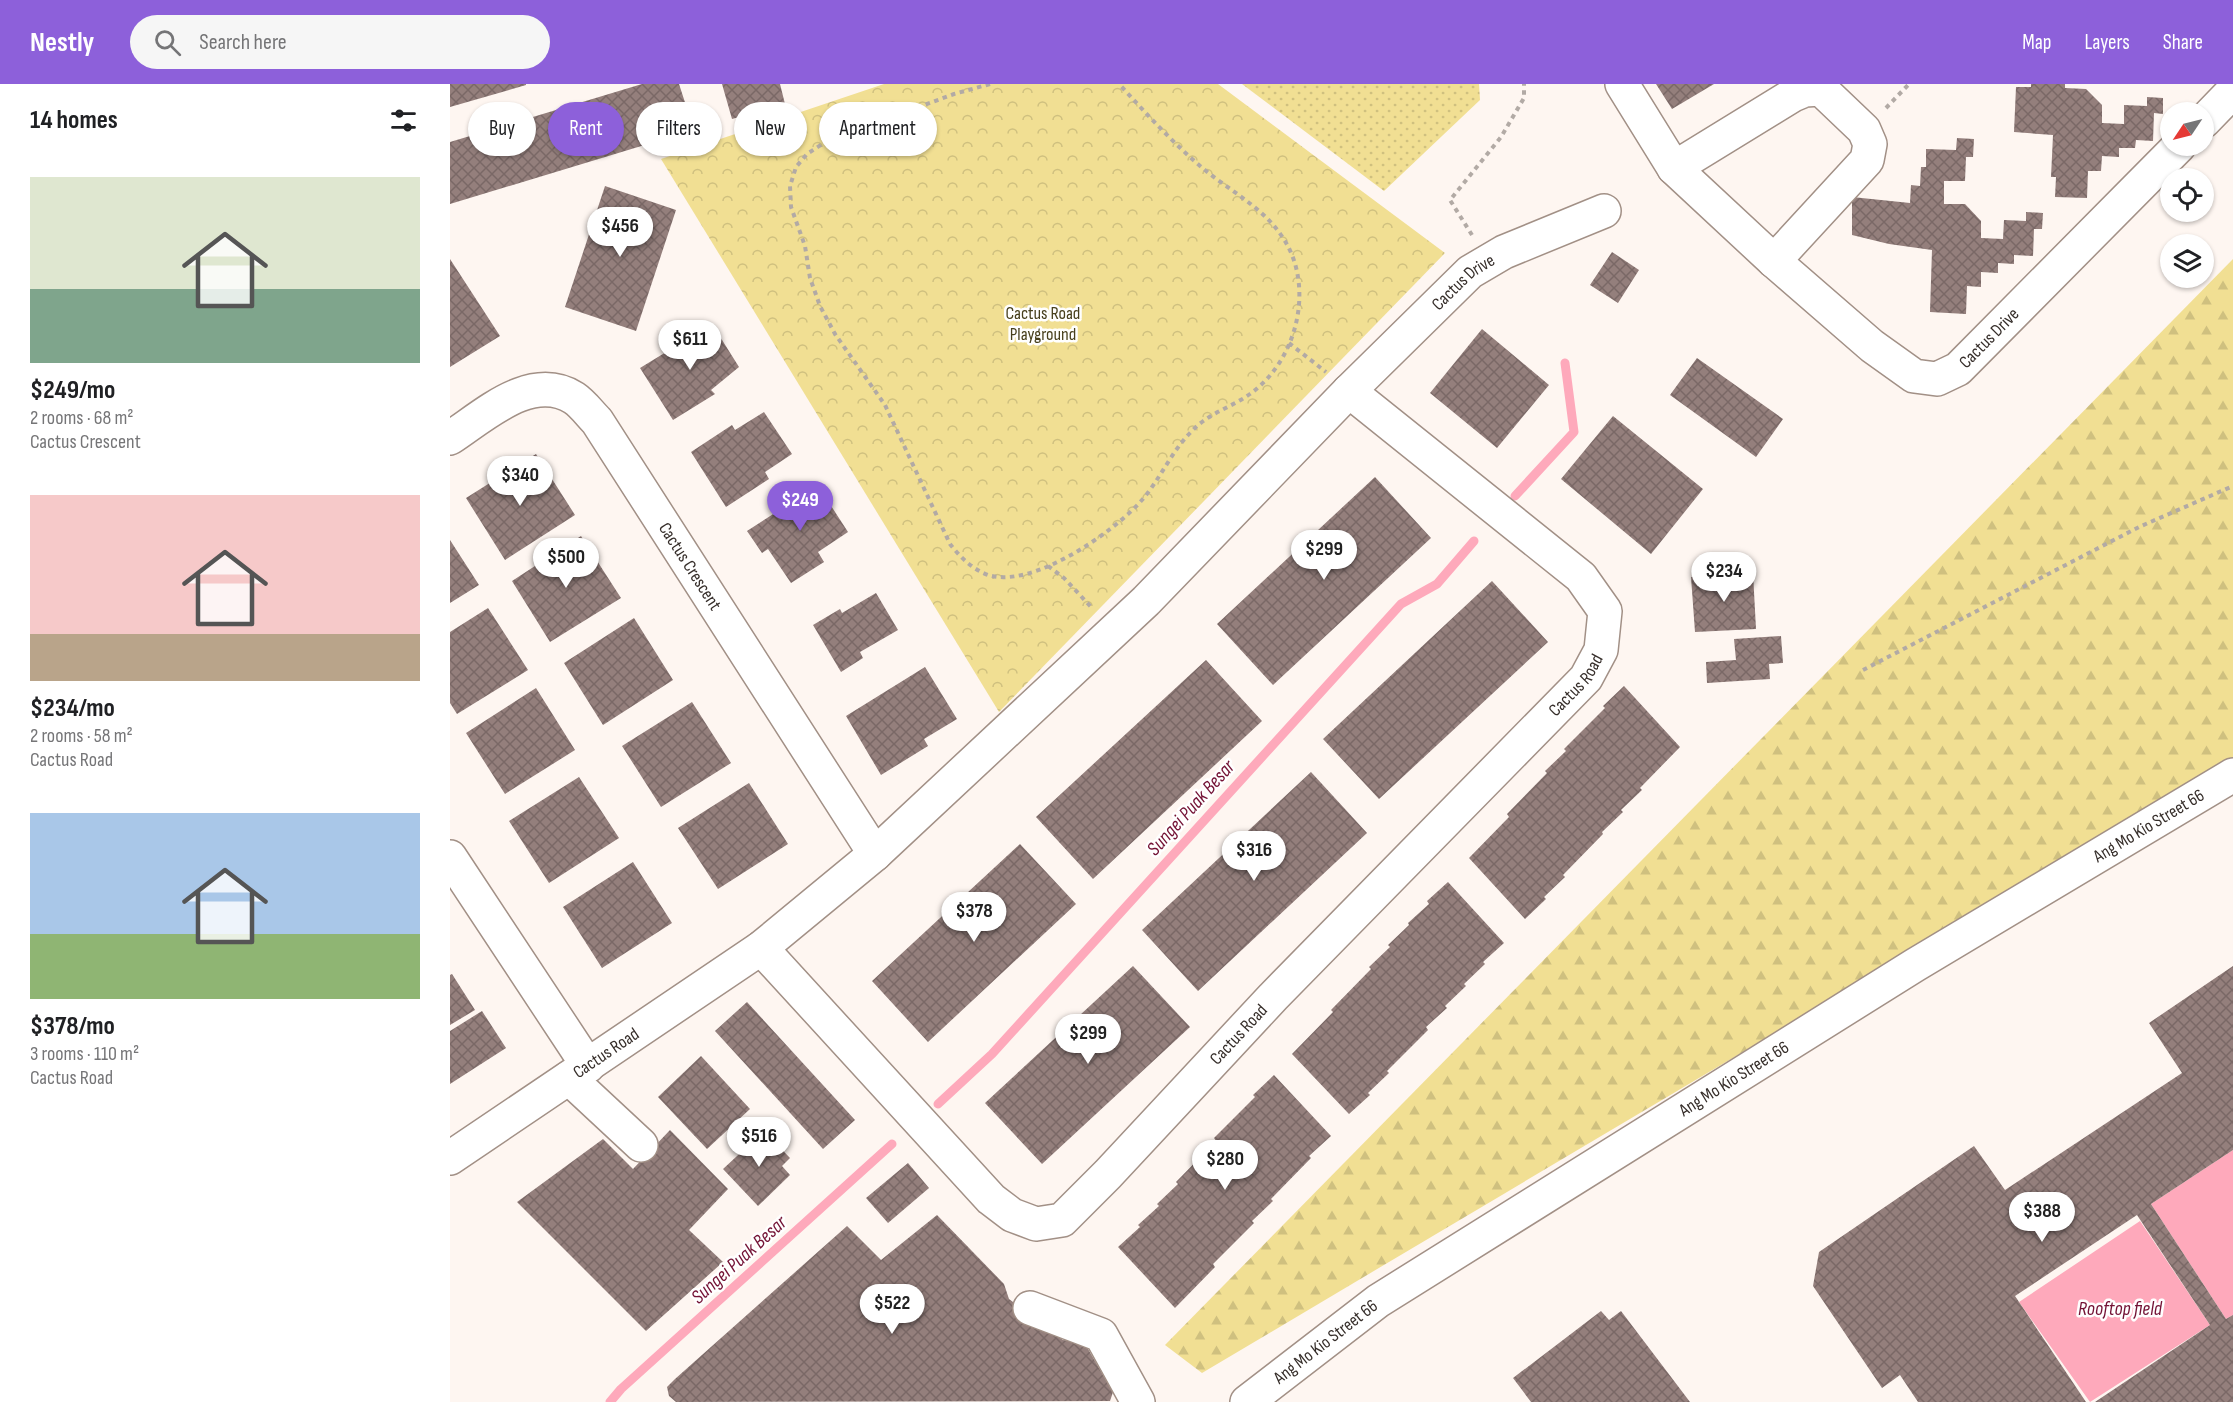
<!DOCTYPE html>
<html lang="en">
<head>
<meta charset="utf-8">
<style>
  body { margin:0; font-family:"Sofia Sans Condensed",sans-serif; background:#f6f6f6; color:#202124; height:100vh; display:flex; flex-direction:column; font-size:22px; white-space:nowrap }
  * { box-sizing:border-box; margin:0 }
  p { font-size:20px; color:#757577 }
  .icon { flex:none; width:33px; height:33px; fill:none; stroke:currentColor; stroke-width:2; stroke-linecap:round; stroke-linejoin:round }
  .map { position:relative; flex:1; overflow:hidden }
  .drawer { display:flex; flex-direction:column; background:#fff; width:450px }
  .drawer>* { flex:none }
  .top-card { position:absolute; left:18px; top:18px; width:570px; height:54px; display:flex; gap:12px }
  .needle { width:39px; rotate:235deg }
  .buttons { position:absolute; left:1710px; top:18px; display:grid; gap:12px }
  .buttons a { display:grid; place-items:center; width:54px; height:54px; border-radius:50%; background:#fff; box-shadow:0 2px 4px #0004; font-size:30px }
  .price { position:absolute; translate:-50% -51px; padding:0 14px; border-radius:21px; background:#fff; color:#222; font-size:20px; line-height:39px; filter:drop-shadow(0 2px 3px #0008) }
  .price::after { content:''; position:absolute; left:50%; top:36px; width:18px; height:14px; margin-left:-9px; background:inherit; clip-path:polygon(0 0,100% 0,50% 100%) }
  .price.active { background:#8d60da; color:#fff }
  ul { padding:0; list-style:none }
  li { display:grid; align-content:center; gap:12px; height:318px; padding:0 30px }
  li span { display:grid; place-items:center; height:186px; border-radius:0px; color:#555 }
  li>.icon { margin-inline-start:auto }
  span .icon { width:108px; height:108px; fill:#fffc; stroke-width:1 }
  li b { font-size:26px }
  h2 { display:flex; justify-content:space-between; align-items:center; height:72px; padding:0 30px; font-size:26px }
  .chip { padding:0 21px; border-radius:27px; background:#fff; box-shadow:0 2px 4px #0004; font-size:21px; line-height:54px }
  .chip.active { background:#8d60da; color:#fff }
  header { display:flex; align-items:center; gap:36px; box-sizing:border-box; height:84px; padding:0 30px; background:#8d60da; color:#fff }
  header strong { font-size:28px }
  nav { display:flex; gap:33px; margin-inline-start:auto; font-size:21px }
  .search { width:420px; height:54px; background:#f6f6f6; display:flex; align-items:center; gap:15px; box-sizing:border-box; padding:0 21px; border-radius:33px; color:#757577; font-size:22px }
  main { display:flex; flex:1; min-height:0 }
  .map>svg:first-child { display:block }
  .grass { fill:url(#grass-dots) }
  .forest { fill:url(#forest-firs) }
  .park { fill:url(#park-crowns) }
  .water { fill:#fea9bb }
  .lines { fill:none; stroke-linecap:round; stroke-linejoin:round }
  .stream { stroke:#fea9bb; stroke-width:9 }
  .building { fill:url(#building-cross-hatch) }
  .minor-casing { stroke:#a29086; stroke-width:36 }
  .path { stroke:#b2aaa5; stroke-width:4; stroke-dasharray:4.5 4.5; stroke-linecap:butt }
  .minor { stroke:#fff; stroke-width:33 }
  .labels { text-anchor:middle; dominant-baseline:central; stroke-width:5; stroke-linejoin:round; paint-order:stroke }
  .street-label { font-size:18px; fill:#362e2a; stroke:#fff }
  .park-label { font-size:18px; fill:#48401d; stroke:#fff }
  .water-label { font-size:20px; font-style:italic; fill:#731235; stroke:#fff }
</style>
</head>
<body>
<header>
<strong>Nestly</strong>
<div class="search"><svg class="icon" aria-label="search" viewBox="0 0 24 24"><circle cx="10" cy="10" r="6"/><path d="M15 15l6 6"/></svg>Search here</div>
<nav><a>Map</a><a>Layers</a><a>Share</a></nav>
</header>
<main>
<section class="drawer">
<h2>14 homes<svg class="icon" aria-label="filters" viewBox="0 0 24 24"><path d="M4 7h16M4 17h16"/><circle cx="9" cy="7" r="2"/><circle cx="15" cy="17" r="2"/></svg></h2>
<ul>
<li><span style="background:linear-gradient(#dfe7d0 60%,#7fa58c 0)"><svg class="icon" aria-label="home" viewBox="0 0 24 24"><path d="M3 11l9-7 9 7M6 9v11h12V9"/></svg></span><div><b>$249/mo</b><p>2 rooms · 68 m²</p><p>Cactus Crescent</p></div></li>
<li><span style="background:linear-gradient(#f6c9c9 75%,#b9a48a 0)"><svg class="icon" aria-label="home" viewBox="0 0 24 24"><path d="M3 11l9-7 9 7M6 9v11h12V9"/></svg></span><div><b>$234/mo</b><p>2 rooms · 58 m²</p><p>Cactus Road</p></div></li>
<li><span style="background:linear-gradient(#a9c7e8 65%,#8fb573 0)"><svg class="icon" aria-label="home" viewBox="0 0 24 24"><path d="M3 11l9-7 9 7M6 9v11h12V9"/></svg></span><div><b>$378/mo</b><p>3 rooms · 110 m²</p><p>Cactus Road</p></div></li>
</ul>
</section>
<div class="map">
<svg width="1783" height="1318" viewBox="0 0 1783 1318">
  <defs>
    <pattern id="grass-dots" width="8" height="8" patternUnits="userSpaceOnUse" patternTransform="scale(1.5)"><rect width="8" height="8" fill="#f1df93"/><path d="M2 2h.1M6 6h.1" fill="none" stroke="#cfc07f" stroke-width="1.8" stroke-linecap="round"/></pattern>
    <pattern id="forest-firs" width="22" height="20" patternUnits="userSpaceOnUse" patternTransform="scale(1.5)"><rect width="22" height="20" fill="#f1df93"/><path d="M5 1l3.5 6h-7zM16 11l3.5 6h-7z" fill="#cfc07f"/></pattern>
    <pattern id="park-crowns" width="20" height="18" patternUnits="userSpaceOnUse" patternTransform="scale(1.5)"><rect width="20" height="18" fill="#f1df93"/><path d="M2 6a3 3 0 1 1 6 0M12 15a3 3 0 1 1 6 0" fill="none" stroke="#cfc07f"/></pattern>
    <pattern id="building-cross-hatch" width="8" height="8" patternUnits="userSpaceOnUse" patternTransform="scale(1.5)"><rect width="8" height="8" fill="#947f7c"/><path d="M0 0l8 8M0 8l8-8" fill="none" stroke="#7a6866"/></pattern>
  </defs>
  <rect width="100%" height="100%" fill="#fef6f1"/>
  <path class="grass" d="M792 0H1029L1030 16 934 107Z"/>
  <path class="forest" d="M1783 175V677L752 1289 715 1261Z"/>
  <path class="park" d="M434 0H768L995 169 549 628 211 75Z"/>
  <path class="water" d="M1783 1066V1231L1776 1235 1701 1120Z
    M1690 1137 1760 1241 1640 1318 1569 1218Z"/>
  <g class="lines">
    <path class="stream" d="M1065 412 1124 348 1115 279
      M488 1020 542 970 951 520 987 500 1024 457
      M160 1318 171 1305 442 1060"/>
  </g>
  <path class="building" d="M0 0H76V1L0 23Z
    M192 0H229L244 46 0 120V58Z
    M272 0H330L335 20 282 35Z
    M1206 0H1264L1222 25Z
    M1581 0H1615V4L1636 5 1652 21V39L1674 40V21L1697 22V13L1713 14V30L1704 29 1703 57 1686 56 1685 64H1669V73L1652 72 1651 87H1638L1637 114 1605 113 1606 93H1601L1603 51 1564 48 1566 3H1581Z
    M1507 54 1524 55 1523 73H1516L1515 97H1494V120H1515L1531 137V154L1553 155 1554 136 1576 137V128L1593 129 1592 145H1584L1583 172 1564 171V180L1548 179V189L1531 188V203L1517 202 1516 230 1480 228 1482 166 1439 160 1402 151V113L1460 119 1461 101 1470 102 1471 83H1476V65L1506 66Z
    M155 102 226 126 186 247 115 223Z
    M1162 168 1189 186 1168 219 1140 201Z
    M0 175 50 252 0 283Z
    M262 240 289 283 261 306 265 310 223 336 190 284Z
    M1032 245 1099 301 1047 364 980 309Z
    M1247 274 1333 335 1306 373 1220 311Z
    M314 328 342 370 315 388 319 395 276 423 241 368 282 341 285 346Z
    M1163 332 1253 405 1201 470 1111 395Z
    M86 370 125 431 55 476 16 414Z
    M925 393 981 454 823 601 767 540Z
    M365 397 398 448 368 468 374 478 341 499 318 465 312 469 297 447 345 416 342 411Z
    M131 452 171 514 100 558 62 497Z
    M0 456 29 501 0 519Z
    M1303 489 1306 545 1245 548 1241 493Z
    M1042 497 1098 558 929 715 873 655Z
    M426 509 448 546 410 568 413 574 391 588 363 541 390 525 392 529Z
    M38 524 78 586 7 630 0 619V548Z
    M184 534 223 596 153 641 114 579Z
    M1331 552 1333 579 1319 580 1320 595 1257 599 1256 578 1286 576 1284 555Z
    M756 576 812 637 643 795 586 733Z
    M475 583 507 635 474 655 478 662 431 691 396 632Z
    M1174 602 1230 663 1190 704 1192 706 1171 726 1173 728 1152 748 1153 750 1113 791 1115 793 1094 813 1096 815 1075 835 1019 774 1059 733 1057 730 1097 689 1095 687 1116 667 1114 665 1155 624 1153 622Z
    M86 604 125 666 55 710 16 649Z
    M242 618 281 679 211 723 172 662Z
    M861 688 917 749 748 907 692 846Z
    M129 693 169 754 99 799 59 737Z
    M299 699 338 760 268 805 228 744Z
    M570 760 626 820 478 958 422 897Z
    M183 778 222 839 152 884 113 823Z
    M998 798 1054 859 1033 878 1035 880 1014 900 1016 902 995 922 997 924 976 943 978 946 937 987 939 989 918 1009 920 1011 899 1030 842 970 883 928 881 926 921 885 919 883 940 863 938 861 959 841 958 839 979 820 977 817Z
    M683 882 740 943 592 1080 535 1019Z
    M1783 882V1066L1701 1120 1776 1235 1783 1231V1318H1645L1760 1241 1687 1131 1565 1212 1636 1318H1468L1450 1291 1432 1304 1363 1202 1369 1168 1524 1062 1555 1106 1732 989 1699 939Z
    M2 890 25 926 0 941V891Z
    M297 918 405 1036 373 1065 265 947Z
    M32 927 56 964 0 1000V947Z
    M251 972 300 1025 257 1065 208 1013Z
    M824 991 881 1052 859 1072 861 1074 821 1115 823 1117 802 1137 804 1139 763 1180 765 1183 725 1224 668 1163 690 1143 688 1141 709 1122 707 1120 728 1100 726 1098 766 1057 764 1054 805 1013 803 1011Z
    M220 1046 278 1105 239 1146 273 1178 196 1247 67 1118 153 1055 183 1085Z
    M314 1047 340 1074 332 1082 340 1091 308 1122 273 1085Z
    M458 1079 479 1104 438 1139 416 1114Z
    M487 1131 554 1200 559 1215 613 1256 634 1258 663 1308 660 1317 226 1318 219 1312 217 1303 225 1295 397 1142 431 1176Z
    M1151 1227 1159 1236 1171 1227 1240 1318H1081L1063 1294Z"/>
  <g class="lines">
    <g class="minor-casing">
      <g id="minor">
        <path id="s1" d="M1172 0 1224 84 1324 177 1422 262 1464 292 1487 295 1508 285 1729 62"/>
        <path d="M1754 37 1783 7"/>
        <path d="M1224 84 1343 11 1355 6 1371 5 1414 46 1420 60 1417 76 1324 177"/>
        <path id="s2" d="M0 354C34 332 81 287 124 314 133 320 140 330 147 337L425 770"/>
        <path d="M0 773 138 982"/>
        <path id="s3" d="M311 864 541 1115 562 1131 586 1140 612 1136 658 1090 823 913 1136 594 1151 566 1155 527 1131 493 899 307"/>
        <path d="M119 994 191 1061"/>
        <path id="s4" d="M0 1074 311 864 425 770 696 517 899 307 1020 188 1054 168 1154 127"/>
        <path d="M580 1224 651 1251 688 1318"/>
        <path id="s5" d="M797 1318 928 1217 1465 881 1783 691"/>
      </g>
    </g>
    <path class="path" d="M540 0 504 10 377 57 357 70 346 83 340 102 341 123 355 162 360 194 370 222 385 250 435 321 500 460C510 473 522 485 538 491 583 505 664 448 692 416 711 394 722 366 743 346 759 329 782 323 800 310 842 280 861 219 842 171 824 127 782 110 749 81 720 56 695 28 669 0
      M1436 24 1459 0
      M1022 151 1000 116 1051 53 1074 14V0
      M839 259 876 288
      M598 482 614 494 643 525
      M1413 586 1689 443 1783 402"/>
    <use href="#minor" class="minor"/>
  </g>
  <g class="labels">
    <g class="street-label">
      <text stroke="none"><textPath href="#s4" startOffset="1344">Cactus Drive</textPath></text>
      <text stroke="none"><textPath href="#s1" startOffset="507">Cactus Drive</textPath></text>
      <text stroke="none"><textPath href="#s2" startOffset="344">Cactus Crescent</textPath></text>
      <text stroke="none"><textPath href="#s3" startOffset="1161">Cactus Road</textPath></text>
      <text stroke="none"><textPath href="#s5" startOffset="1071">Ang Mo Kio Street 66</textPath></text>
      <text stroke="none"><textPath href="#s3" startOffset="675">Cactus Road</textPath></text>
      <text stroke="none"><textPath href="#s4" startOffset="188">Cactus Road</textPath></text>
      <text stroke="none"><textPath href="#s5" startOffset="585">Ang Mo Kio Street 66</textPath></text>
      <text stroke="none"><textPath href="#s5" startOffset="99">Ang Mo Kio Street 66</textPath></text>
    </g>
    <g class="park-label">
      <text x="593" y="229">Cactus Road<tspan x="593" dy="21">Playground</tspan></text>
    </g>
    <g class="water-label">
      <text transform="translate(741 724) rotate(-48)">Sungei Puak Besar</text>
      <text transform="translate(289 1176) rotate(-42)">Sungei Puak Besar</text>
      <text x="1670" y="1225">Rooftop field</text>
    </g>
  </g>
</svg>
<div class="buttons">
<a><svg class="needle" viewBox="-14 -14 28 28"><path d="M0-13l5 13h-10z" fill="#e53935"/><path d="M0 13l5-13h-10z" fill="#757577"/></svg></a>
<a><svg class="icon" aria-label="locate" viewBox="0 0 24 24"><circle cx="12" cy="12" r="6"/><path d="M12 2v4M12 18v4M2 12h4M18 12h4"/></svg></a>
<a><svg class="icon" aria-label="layers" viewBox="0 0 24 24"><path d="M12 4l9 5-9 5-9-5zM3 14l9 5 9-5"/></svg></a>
</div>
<b class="price" style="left:170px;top:174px">$456</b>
<b class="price" style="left:240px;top:287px">$611</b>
<b class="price" style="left:70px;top:423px">$340</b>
<b class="price active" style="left:350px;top:448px">$249</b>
<b class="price" style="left:874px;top:497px">$299</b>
<b class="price" style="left:116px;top:505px">$500</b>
<b class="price" style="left:1274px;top:519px">$234</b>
<b class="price" style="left:804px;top:798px">$316</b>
<b class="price" style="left:524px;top:859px">$378</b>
<b class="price" style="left:638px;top:981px">$299</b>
<b class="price" style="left:309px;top:1084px">$516</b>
<b class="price" style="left:775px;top:1107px">$280</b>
<b class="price" style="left:1592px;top:1159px">$388</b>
<b class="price" style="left:442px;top:1251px">$522</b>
<div class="top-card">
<a class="chip">Buy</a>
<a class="chip active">Rent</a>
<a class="chip">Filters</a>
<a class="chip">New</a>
<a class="chip">Apartment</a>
</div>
</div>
</main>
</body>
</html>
